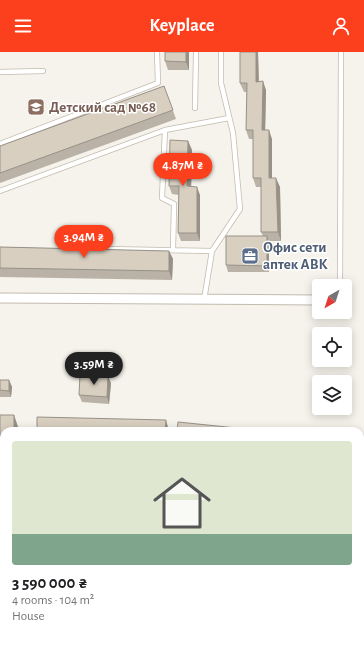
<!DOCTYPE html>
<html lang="en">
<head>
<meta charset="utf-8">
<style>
  body { margin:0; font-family:"Alegreya Sans",sans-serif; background:#f2f2f2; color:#202124; height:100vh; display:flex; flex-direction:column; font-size:15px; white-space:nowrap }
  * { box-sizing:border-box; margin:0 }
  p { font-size:13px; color:#757577 }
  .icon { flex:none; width:22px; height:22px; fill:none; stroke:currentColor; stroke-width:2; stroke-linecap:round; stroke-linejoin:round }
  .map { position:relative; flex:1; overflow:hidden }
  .sheet { position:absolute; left:0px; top:375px; width:364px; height:220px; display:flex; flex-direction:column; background:#fff; border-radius:12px 12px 0 0; box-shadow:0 2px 10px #0003 }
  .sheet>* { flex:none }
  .needle { width:26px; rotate:219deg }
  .tools { position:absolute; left:312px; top:227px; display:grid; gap:8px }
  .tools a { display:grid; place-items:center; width:40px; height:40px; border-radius:4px; background:#fff; box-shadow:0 2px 10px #0003; font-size:20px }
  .price { position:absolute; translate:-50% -34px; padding:0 9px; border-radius:14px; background:#fc3f1d; color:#fff; font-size:13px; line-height:26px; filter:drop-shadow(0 1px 2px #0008) }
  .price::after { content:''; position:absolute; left:50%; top:24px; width:12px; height:9px; margin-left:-6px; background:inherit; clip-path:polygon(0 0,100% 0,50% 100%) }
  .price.active { background:#222; color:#fff }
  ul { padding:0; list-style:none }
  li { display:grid; align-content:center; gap:8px; height:212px; padding:0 12px }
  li+li { border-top:1px solid #e0e0e0 }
  li span { display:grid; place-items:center; height:124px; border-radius:4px; color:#555 }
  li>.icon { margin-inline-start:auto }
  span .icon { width:72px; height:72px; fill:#fffc; stroke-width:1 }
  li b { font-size:17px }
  header { display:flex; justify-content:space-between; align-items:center; height:52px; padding:0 12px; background:#fc3f1d; color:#fff; font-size:18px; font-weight:700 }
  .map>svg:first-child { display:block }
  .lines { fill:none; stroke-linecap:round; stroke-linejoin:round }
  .lane-casing { stroke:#c2bbae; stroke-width:6 }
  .street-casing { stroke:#c2bbae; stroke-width:11 }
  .lane { stroke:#fff; stroke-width:4.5 }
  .street { stroke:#fff; stroke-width:9 }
  .wall { fill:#bab2a6 }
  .shaded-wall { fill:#979187 }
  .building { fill:#d8cfc1; stroke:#979187 }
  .labels { text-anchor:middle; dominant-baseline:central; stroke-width:3; stroke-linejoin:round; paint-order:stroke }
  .education-label { font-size:15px; font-weight:bold; fill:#785e54; stroke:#fff; text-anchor:start }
  .service-label { font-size:15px; font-weight:bold; fill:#4e5e75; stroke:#fff; text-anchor:start }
</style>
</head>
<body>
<header><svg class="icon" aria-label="menu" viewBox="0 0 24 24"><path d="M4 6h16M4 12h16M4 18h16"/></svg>Keyplace<svg class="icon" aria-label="person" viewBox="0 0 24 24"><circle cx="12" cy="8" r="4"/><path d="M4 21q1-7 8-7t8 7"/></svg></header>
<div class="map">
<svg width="364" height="595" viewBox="0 0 364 595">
  <rect width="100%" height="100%" fill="#f6f3ec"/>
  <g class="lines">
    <g class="lane-casing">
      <path id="lane" d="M0 20 43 19
        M195 56 196 0
        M165 78 162 146 174 152 173 198
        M0 92 158 31 157 0
        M0 139 165 78 229 66
        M105 197 212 199
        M340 234 341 0
        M204 248 212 199 240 157 233 81 221 31V0
        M0 485H4
        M0 590H4
        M110 591 111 595
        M175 591V595
        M243 591V595
        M288 591V595
        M298 595V591"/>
    </g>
    <g class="street-casing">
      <path id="street" d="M0 246 319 248"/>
    </g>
    <use href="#lane" class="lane"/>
    <use href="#street" class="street"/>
  </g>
  <path class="wall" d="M165 0H189V18H168L165 9Z
    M240 0H258L259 30 266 38 265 78 272 87V126L280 135 281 189H268L269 191V220H228L226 213 263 184 261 180V135H256L253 126V87H249L246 78 247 40H244L240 31Z
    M164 34 176 67 0 131V94Z
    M188 89 192 98 191 134 200 143V189H181L178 181 179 143 172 142 169 134Z
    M0 195 169 199 173 207 172 228 0 225Z
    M0 328H9L12 335 11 345H0Z
    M111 331 109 352 82 350 79 343Z
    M0 363H14L18 375V379H4V409H0Z
    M168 375V379H38L37 376Z
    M0 424H4V468H0Z
    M0 488H4V501H0Z
    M0 539H4V567H0Z
    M129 591H151V593L129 592Z"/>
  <path class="shaded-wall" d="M186 0H189V18L186 10Z
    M256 0H258L259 39 256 30Z
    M263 29 266 38 265 86 262 78Z
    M269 78 272 87V135L269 126Z
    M188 89 192 98 191 143 187 134Z
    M276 126 280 135 281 189 278 180Z
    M197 135 200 143V189L197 181Z
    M267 184 269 191V220L267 214Z
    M169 199 173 207 172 228 169 219Z
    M108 324 111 331 109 352 107 345Z
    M9 328 12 335 11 345 9 339Z
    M14 363 18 375V379H14Z
    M166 368 168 375V379H165Z
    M273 591H279V595H273Z"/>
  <path class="building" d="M165 0H186V10L165 9Z
    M240 0H256V30L263 29 262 78H269V126H276L278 180H261V126H253V78H246L247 31H240Z
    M164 34 173 58 0 121V94Z
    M170 88 188 89 187 134 197 135V181H178L179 134H169Z
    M226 184H267V214L226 213Z
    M0 195 169 199V219L0 216Z
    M80 323 108 324 107 345 79 343Z
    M0 328H9V339L0 338Z
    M0 363H14V379H4V397H0Z
    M37 365 166 368 165 379 37 376Z
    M178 370 256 378V379H177Z
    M0 424H4V456H0Z
    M0 488H4V498H0Z
    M0 539H4V558H0Z
    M251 591H273V595H251Z"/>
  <defs>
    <g id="school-square" transform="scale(0.9)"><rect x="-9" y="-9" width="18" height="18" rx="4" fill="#8d6e63" stroke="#fff"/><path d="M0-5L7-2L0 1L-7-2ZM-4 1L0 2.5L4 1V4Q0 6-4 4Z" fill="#fff"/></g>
    <g id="office-square" transform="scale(0.9)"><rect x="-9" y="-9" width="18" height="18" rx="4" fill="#5c6f8a" stroke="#fff"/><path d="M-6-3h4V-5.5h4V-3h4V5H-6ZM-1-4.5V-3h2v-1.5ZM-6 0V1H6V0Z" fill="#fff"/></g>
  </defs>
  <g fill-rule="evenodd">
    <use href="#school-square" x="36" y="55"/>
    <use href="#office-square" x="250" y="204"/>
  </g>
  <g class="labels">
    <g class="education-label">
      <text x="49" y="55">Детский сад №68</text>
    </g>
    <g class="service-label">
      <text x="263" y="195">Офис сети<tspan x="263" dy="17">аптек АВК</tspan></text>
    </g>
  </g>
</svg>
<div class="tools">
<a><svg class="needle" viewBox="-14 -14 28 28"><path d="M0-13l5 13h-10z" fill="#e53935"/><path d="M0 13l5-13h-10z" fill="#757577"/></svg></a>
<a><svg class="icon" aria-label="locate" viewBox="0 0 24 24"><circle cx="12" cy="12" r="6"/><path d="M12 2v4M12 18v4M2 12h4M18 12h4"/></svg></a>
<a><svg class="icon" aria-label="layers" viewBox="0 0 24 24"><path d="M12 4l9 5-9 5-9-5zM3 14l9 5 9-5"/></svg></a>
</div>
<b class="price" style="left:183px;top:135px">4.87M ₴</b>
<b class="price" style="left:84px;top:207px">3.94M ₴</b>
<b class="price active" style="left:94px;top:334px">3.59M ₴</b>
<section class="sheet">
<ul>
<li><span style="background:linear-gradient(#dfe7d0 75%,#7fa58c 0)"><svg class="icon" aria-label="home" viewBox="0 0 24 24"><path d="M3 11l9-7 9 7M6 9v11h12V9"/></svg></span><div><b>3 590 000 ₴</b><p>4 rooms · 104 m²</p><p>House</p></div></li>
</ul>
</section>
</div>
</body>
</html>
